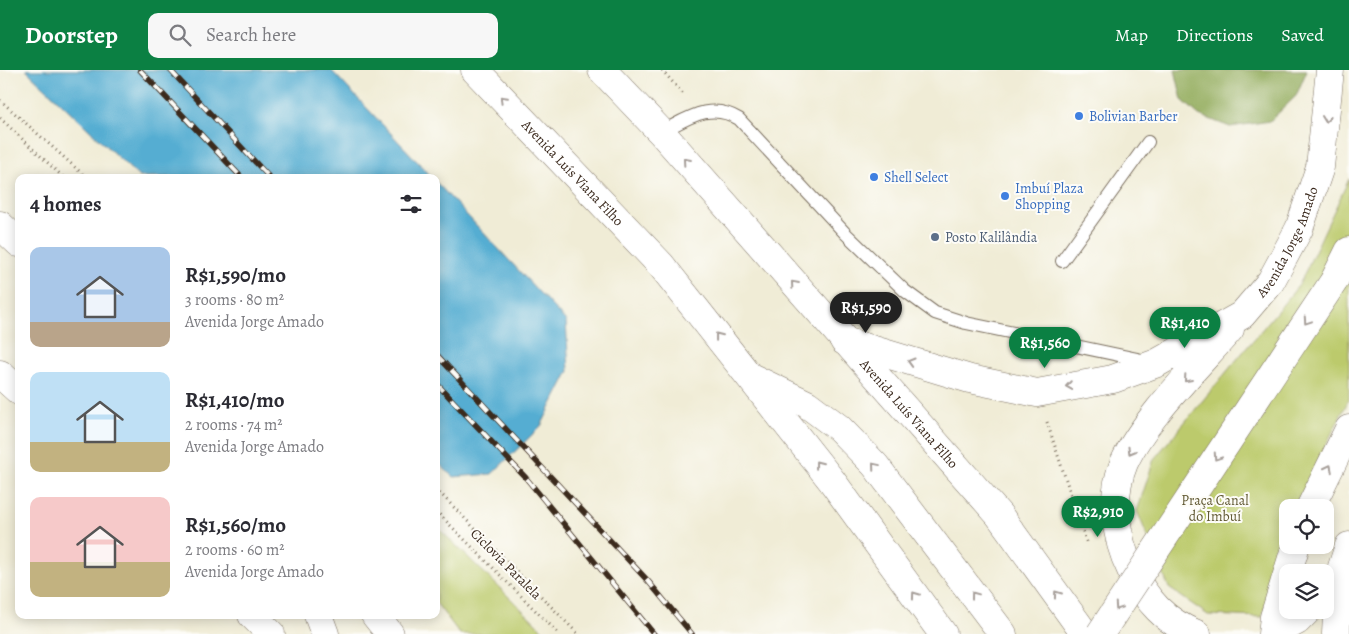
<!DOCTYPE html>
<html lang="en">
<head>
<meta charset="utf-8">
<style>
  body { margin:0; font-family:Alegreya,serif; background:#f7f7f7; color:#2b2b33; height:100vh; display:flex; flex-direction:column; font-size:19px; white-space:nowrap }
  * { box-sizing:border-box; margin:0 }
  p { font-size:16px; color:#7c7c81 }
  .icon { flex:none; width:28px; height:28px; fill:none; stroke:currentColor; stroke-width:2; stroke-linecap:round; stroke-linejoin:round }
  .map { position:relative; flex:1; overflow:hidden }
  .sheet { position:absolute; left:15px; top:104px; width:425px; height:445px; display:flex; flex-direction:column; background:#fff; border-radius:10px; box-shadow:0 2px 12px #0003 }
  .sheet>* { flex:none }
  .buttons { position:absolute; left:1279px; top:429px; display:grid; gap:10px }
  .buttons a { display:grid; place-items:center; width:55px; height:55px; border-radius:10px; background:#fff; box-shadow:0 2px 12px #0003; font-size:25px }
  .price { position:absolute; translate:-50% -42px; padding:0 11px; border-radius:18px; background:#0b8043; color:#fff; font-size:16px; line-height:32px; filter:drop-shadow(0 1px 2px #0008) }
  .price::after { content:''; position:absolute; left:50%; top:30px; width:15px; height:11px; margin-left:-8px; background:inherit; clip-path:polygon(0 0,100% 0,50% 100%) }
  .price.active { background:#222; color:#fff }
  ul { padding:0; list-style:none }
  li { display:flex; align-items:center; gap:15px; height:125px; padding:0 15px }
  li span { display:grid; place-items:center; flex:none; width:140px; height:100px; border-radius:10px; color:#555 }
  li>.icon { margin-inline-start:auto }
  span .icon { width:60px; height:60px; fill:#fffc; stroke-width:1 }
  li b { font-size:21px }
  h2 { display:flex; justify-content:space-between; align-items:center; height:60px; padding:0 15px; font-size:21px }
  header { display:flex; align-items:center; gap:30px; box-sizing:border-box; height:70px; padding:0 25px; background:#0b8043; color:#fff }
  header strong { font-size:24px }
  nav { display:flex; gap:28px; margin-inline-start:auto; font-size:18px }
  .search { width:350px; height:45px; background:#f7f7f7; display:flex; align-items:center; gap:12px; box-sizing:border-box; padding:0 18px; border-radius:10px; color:#7c7c81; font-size:19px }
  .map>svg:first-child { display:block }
  .green { fill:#bcca6c; stroke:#7c7a45 }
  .forest { fill:#95ae60; stroke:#686c3f }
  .water { fill:#55add2; stroke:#486c78 }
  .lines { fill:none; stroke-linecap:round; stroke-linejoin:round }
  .service-casing { stroke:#7a6e5e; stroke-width:14 }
  .secondary-casing { stroke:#7a6e5e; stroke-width:29 }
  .trunk-casing { stroke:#7a6e5e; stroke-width:29 }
  .path { stroke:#7a6e5e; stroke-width:3; stroke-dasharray:1 4; stroke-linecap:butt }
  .service { stroke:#fff; stroke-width:12 }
  .secondary { stroke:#fff; stroke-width:28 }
  .trunk { stroke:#fff; stroke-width:28 }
  .rail-casing { stroke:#3b2a1e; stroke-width:5.5 }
  .rail { stroke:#fdfcf7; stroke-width:4; stroke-dasharray:11; stroke-linecap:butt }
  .secondary-bridge-casing { stroke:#7a6e5e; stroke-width:29; stroke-linecap:butt }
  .secondary-bridge { stroke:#fff; stroke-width:28 }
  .oneway { stroke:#a79f9a }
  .shop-dot { fill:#3f7fe0; stroke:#fdfcf7; stroke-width:2 }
  .service-dot { fill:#5c6f8a; stroke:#fdfcf7; stroke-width:2 }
  .labels { text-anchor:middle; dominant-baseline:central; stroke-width:4; stroke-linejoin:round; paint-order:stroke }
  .shop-label { font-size:14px; fill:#366cbe; stroke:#fdfcf7; text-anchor:start }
  .street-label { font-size:14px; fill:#3b2a1e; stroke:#fdfcf7 }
  .service-label { font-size:14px; fill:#4e5e75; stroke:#fdfcf7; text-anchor:start }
  .park-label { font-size:14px; fill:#625a35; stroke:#fdfcf7 }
</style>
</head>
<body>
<header>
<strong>Doorstep</strong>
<div class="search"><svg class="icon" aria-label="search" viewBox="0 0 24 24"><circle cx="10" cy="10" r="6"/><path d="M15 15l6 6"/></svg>Search here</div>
<nav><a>Map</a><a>Directions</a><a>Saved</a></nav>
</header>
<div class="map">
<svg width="1349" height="564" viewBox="0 0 1349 564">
  <rect width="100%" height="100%" fill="#fdfcf7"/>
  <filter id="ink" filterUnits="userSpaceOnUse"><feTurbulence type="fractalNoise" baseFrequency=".02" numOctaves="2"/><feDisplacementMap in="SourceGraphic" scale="10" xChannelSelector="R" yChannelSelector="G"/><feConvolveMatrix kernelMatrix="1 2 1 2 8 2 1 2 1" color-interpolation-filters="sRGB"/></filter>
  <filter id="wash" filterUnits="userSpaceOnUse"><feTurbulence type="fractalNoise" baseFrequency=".0096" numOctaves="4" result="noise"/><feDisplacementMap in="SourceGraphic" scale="20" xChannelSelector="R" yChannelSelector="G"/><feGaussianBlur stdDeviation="1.12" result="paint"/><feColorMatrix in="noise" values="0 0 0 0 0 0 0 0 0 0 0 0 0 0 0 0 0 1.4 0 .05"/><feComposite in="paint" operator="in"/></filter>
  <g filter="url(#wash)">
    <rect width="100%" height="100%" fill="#f0ecd6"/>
    <path class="green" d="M1349 109V329L1295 437 1288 438 1287 463 1262 547 1208 545 1169 518 1137 441 1154 389 1299 215Z
      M436 456 547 564H460L436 533Z"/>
    <path class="forest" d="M1175 0H1307L1296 26 1270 51 1230 57 1199 45 1182 30Z"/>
    <path class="water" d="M26 0H331L432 107H139Z
      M436 112 566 251 569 301 541 356 492 404 453 407 436 391Z"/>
  </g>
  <g filter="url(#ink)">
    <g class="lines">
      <g class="service-casing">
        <path id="service" d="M661 62C687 49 710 31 739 49L845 163 905 221 935 243 966 253 1147 291
          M1062 191 1148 72"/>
      </g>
      <g class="secondary-casing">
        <g id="secondary">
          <path id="s1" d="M602 0 661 62 999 445 1085 564"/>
          <path d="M1334 211 1349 181"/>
          <path id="s2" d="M844 271 970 309 1037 323 1113 309 1157 293 1242 245 1271 211 1299 159 1320 97 1330 0"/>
          <path d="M0 304 19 321"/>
          <path d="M1310 438 1349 359"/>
          <path d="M252 545 271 564"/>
          <path d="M1197 564C1165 552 1146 530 1131 500 1115 468 1110 426 1124 393 1143 350 1198 296 1230 259"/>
          <path d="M1272 564 1274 547 1296 475"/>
          <path d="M1273 564 1297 551 1308 540"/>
          <path d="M1336 564 1339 506 1349 476"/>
        </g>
      </g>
      <g class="trunk-casing">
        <g id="trunk">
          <path id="s3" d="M475 0 661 195 832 411 943 564"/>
          <path d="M0 155 19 173"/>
          <path d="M755 309 807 334 839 358 875 395 1003 564"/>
          <path d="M318 545 325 564"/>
          <path d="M375 545 390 564"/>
        </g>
      </g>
      <path class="path" d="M662 0 683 24
        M0 30 87 108
        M0 48 64 108
        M1047 352 1087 474
        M436 419 578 564
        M436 441 559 564"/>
      <use href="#service" class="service"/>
      <use href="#secondary" class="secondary"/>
      <use href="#trunk" class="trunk"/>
      <g class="rail-casing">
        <path id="rail" d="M140 0 242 108
          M170 0 270 108
          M436 284 648 511 692 564
          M436 313 526 408 654 564"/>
      </g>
      <use href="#rail" class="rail"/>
      <g class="secondary-bridge-casing">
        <path id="secondary-bridge" d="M1100 564 1334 211"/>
      </g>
      <use href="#secondary-bridge" class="secondary-bridge"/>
    </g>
    <defs><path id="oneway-chevron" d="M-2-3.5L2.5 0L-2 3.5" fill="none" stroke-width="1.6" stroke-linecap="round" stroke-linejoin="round" transform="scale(1.25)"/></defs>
    <g class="oneway">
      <use href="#oneway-chevron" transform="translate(503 29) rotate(-134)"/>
      <use href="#oneway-chevron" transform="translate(1326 49) rotate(97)"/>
      <use href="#oneway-chevron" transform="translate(686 91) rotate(-131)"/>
      <use href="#oneway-chevron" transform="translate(794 214) rotate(-131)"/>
      <use href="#oneway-chevron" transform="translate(1307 251) rotate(124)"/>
      <use href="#oneway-chevron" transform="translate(718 266) rotate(-128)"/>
      <use href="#oneway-chevron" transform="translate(911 292) rotate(-164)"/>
      <use href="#oneway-chevron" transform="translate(1187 309) rotate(131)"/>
      <use href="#oneway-chevron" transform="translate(1069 316) rotate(171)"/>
      <use href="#oneway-chevron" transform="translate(1131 381) rotate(120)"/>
      <use href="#oneway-chevron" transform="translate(1217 387) rotate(124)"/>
      <use href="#oneway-chevron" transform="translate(818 394) rotate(-128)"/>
      <use href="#oneway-chevron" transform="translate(875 396) rotate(-130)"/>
      <use href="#oneway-chevron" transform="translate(1329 398) rotate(-63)"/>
      <use href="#oneway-chevron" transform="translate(1057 524) rotate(-126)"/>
      <use href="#oneway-chevron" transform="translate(915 525) rotate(-126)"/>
      <use href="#oneway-chevron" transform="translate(974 525) rotate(-127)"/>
      <use href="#oneway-chevron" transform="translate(1118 537) rotate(124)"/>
    </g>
  </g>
  <g class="shop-dot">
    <circle cx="1079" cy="46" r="5"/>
    <circle cx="874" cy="107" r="5"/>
    <circle cx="1005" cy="126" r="5"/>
  </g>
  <circle class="service-dot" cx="935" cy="167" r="5"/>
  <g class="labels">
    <g class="shop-label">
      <text x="1089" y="46">Bolivian Barber</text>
      <text x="884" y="107">Shell Select</text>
      <text x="1015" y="118">Imbuí Plaza<tspan x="1015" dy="16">Shopping</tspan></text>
    </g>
    <g class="street-label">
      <text stroke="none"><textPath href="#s3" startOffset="142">Avenida Luís Viana Filho</textPath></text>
      <text stroke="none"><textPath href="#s2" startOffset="509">Avenida Jorge Amado</textPath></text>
      <text stroke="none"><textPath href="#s1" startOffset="461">Avenida Luís Viana Filho</textPath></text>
      <text transform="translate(506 494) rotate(45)">Ciclovia Paralela</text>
    </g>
    <g class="service-label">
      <text x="945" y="167">Posto Kalilândia</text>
    </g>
    <g class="park-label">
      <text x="1215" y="430">Praça Canal<tspan x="1215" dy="16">do Imbuí</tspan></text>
    </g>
  </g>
</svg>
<div class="buttons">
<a><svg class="icon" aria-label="locate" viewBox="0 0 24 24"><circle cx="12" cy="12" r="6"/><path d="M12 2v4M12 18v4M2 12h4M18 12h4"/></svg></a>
<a><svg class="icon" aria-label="layers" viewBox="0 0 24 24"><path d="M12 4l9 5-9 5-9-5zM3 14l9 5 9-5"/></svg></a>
</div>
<b class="price active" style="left:866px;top:264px">R$1,590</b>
<b class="price" style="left:1185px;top:279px">R$1,410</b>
<b class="price" style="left:1045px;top:299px">R$1,560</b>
<b class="price" style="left:1098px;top:468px">R$2,910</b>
<section class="sheet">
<h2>4 homes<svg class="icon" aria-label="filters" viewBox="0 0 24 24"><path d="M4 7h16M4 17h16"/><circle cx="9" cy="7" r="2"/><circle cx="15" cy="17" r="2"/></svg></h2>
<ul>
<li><span style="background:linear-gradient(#a9c7e8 75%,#b9a48a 0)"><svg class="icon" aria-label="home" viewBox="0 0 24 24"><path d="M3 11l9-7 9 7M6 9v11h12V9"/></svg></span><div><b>R$1,590/mo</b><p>3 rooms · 80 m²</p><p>Avenida Jorge Amado</p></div></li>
<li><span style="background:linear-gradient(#bfe0f5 70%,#c2b280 0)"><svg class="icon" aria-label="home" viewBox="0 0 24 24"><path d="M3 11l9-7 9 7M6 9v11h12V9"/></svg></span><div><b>R$1,410/mo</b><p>2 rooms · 74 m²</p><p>Avenida Jorge Amado</p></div></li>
<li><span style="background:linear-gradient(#f6c9c9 65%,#c2b280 0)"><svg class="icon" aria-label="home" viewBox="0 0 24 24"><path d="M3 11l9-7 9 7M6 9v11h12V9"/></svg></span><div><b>R$1,560/mo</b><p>2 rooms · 60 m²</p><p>Avenida Jorge Amado</p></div></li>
</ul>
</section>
</div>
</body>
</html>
